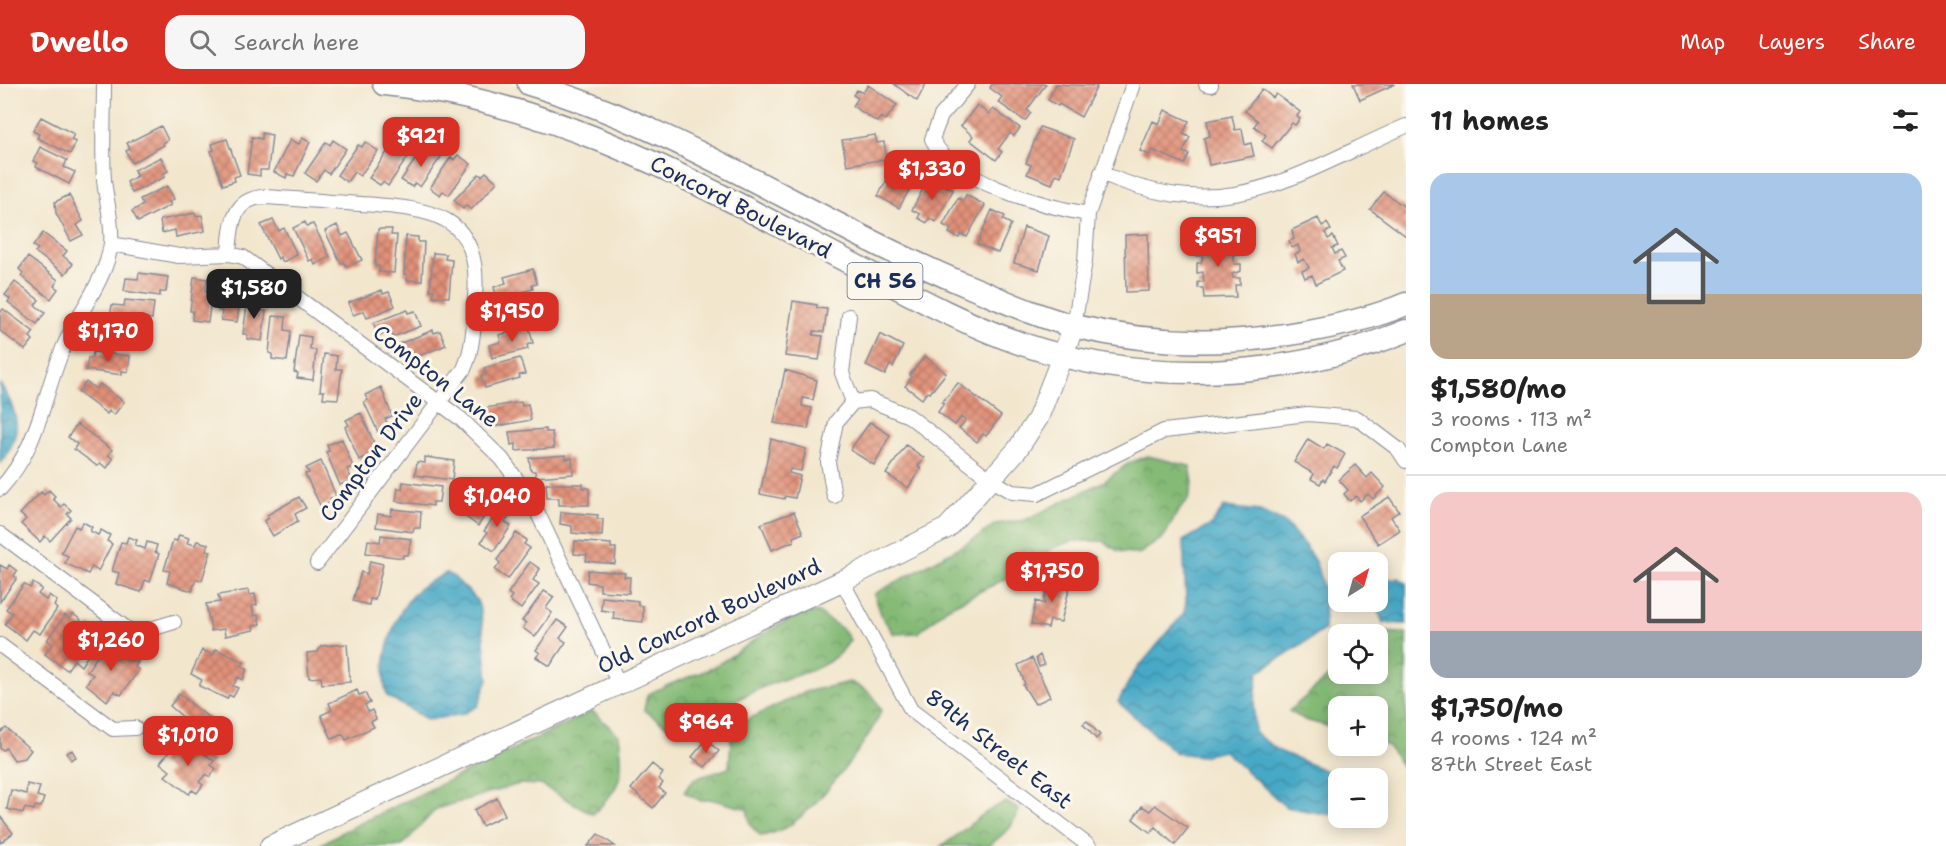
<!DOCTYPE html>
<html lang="en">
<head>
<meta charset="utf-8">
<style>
  body { margin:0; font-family:"Shantell Sans",sans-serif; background:#f6f6f6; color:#222; height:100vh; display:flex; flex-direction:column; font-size:22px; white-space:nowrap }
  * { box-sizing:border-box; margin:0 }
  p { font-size:20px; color:#767676 }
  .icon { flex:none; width:33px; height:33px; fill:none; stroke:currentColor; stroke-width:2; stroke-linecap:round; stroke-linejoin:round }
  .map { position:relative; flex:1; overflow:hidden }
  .drawer { display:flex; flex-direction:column; background:#fff; width:540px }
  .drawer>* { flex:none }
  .needle { width:39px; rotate:37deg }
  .fabs { position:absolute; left:1328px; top:468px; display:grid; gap:12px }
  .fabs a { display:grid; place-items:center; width:60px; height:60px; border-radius:12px; background:#fff; box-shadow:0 3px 15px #0003; font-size:30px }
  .price { position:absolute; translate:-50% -51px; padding:0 14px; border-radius:12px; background:#d93025; color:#fff; font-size:20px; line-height:39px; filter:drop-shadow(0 2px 3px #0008) }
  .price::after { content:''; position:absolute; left:50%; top:36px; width:18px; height:14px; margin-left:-9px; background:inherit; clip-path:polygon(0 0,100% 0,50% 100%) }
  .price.on { background:#222; color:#fff }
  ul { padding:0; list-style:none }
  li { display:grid; align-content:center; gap:12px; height:318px; padding:0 24px }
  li+li { border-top:2px solid #e0e0e0 }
  li span { display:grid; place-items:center; height:186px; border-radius:18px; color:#555 }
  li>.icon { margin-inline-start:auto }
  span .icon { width:108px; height:108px; fill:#fffc; stroke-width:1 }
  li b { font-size:26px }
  h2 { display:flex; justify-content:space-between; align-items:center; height:72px; padding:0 24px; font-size:26px }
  header { display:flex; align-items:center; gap:36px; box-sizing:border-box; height:84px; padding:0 30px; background:#d93025; color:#fff }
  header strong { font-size:28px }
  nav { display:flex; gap:33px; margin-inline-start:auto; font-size:21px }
  .search { width:420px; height:54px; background:#f6f6f6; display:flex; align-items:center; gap:15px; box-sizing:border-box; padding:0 21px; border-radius:18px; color:#767676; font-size:22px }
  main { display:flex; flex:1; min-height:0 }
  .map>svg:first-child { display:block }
  .forest { fill:url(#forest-crowns); stroke:#50746a; stroke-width:1.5 }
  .water { fill:url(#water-waves); stroke:#316c92; stroke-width:1.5 }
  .building { fill:url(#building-cross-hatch) }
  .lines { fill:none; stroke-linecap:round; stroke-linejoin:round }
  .street-casing { stroke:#868a96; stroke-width:16 }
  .secondary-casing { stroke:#868a96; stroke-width:22 }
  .primary-casing { stroke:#868a96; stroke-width:25 }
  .street { stroke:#fff; stroke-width:14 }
  .secondary { stroke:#fff; stroke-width:20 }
  .primary { stroke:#fff; stroke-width:22 }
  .labels { text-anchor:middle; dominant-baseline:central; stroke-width:6; stroke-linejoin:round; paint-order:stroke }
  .shield { fill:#fbf7ec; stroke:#5e6b89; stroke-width:1.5 }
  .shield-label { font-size:21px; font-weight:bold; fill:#1b2f5e }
  .street-label { font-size:22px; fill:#1b2f5e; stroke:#fbf7ec }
</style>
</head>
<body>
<header>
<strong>Dwello</strong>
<div class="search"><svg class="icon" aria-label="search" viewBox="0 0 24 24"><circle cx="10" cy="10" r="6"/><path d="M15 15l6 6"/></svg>Search here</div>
<nav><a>Map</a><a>Layers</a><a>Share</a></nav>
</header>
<main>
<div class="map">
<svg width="1406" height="762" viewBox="0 0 1406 762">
  <defs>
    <pattern id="forest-crowns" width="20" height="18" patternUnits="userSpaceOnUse" patternTransform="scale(1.5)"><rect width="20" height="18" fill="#84ba76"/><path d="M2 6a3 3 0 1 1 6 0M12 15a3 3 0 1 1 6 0" fill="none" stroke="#6b9864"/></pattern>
    <pattern id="water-waves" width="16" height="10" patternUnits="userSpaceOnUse" patternTransform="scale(1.5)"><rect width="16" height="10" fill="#47a9c6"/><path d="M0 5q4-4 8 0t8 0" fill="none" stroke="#3a8aa4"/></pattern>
    <pattern id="building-cross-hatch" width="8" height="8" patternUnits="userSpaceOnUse" patternTransform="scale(1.5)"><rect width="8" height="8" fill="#e19178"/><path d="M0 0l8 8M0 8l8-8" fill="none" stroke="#b67766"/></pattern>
  </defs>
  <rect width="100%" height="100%" fill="#fbf7ec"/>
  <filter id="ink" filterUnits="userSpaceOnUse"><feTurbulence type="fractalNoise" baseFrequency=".0167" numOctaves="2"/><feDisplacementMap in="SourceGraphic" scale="12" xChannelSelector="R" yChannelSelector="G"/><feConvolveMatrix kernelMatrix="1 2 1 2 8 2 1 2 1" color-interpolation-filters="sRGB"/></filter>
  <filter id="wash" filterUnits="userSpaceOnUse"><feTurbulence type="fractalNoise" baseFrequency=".008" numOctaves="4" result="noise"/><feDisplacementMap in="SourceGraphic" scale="24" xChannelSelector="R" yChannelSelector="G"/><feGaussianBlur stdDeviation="1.35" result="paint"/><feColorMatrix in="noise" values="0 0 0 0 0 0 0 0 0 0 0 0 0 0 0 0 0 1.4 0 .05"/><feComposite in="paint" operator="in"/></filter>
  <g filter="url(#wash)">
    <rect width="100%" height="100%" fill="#f2e6cd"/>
    <path class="forest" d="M1148 372 1190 382 1193 399 1188 416 1177 429 1164 453 1139 470 1118 467 1103 457H1073L1053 464 1005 495 947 524 918 549 894 550 882 533 874 510 978 453 995 440 1025 436 1103 398 1129 379Z
      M817 528 844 546 850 556C842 569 832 577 819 583 800 592 780 595 761 604 731 617 705 638 674 647L644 626 647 611C670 598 690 594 711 584 748 565 775 533 817 528Z
      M1369 548 1406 549V688L1388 662 1377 658V622H1338V645L1305 636 1289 627 1338 584V590H1377V550H1367Z
      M850 598C867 606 875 610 881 627 870 657 812 731 783 745 777 749 768 750 761 752L751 742 747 725 710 715 701 717 684 708 694 695 729 684 732 643 805 608Z
      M592 627 619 651C624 691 623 702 593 730L541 701 519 700 436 725 402 762H318L342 748Z
      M1007 718 1019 726 1010 744 989 762H941C964 749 982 726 1007 718Z"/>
    <path class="water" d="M0 300C19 329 24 350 0 379Z
      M1224 423 1260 427 1286 439 1306 463 1316 479 1325 509 1324 546 1258 588 1254 626 1255 649 1279 667 1343 694H1338V728L1329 731 1286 723 1224 667 1201 672 1176 669 1118 618 1133 590 1184 529 1186 517 1183 457 1211 441Z
      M446 489 454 493 477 516 481 529 488 595 478 622 463 630 428 636 387 612C377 579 394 525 421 503 429 498 438 494 446 489Z
      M1399 494 1406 499V540L1383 539 1374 518H1377V500L1386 495Z"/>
    <g id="blocks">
      <path class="building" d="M894 0H926L917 17Z
        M992 0H1046L1027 26 1031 29 1025 37 998 18 1002 13 990 4Z
        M1056 0 1097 2 1081 33 1059 20 1058 22 1048 16Z
        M1353 0H1395L1360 16Z
        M868 1 897 21 886 36 881 33 877 38 853 22 858 14 853 11 857 6 863 9Z
        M1262 5 1273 14 1276 10 1300 28 1297 32 1300 35 1295 41 1292 39 1272 64 1262 57 1266 51 1254 42 1258 37 1245 27Z
        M977 21 989 30 993 25 1020 44 1014 52 1010 49 998 65 1002 68 996 76 970 56 973 52 961 42Z
        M1165 26 1189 37 1183 50 1190 53 1183 68 1189 70 1185 80 1152 66 1149 71 1140 67 1153 37 1159 40Z
        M1232 32 1235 46 1242 45 1245 61 1251 59 1254 72 1209 81 1204 54 1210 52 1207 37Z
        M41 33 74 50 71 56 76 58 70 70 37 54 39 50 33 47Z
        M161 42 168 56 163 59 164 61 132 79 126 67 130 65 127 59Z
        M1040 43 1074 55 1061 92 1056 90 1052 100 1027 90 1031 81 1026 79Z
        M262 49 272 51 268 86H260V92L247 90 252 53 262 55Z
        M875 51 877 59 884 58 887 75 847 81 842 56Z
        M302 54 310 58 294 92 287 90 286 94 274 88 290 56 299 60Z
        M227 55 240 91 234 93 235 97 223 101 211 67 214 66 212 60Z
        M333 56 346 65 329 90 324 86 316 97 305 89 326 58 330 61Z
        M365 58 378 67 360 92 354 88 347 98 337 91 358 61 362 63Z
        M397 61 410 70 388 102 383 98 380 101 369 94 390 64 393 66Z
        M40 63 67 76 64 83 75 88 69 100 36 83 38 79 33 77Z
        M428 63 441 73 420 103 415 99 412 103 401 96 422 66 425 68Z
        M458 71 471 80 449 111 443 107 440 111 430 104 451 73 454 76Z
        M161 73 168 87 163 90 165 93 132 109 127 98 137 92 134 86Z
        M904 82 918 90 899 124 878 112 894 83 901 87Z
        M486 88 497 98 471 126 466 121 463 125 454 116 479 90 482 92Z
        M936 96 953 106 936 138 929 134 927 139 918 134 920 130 912 126 926 99 933 103Z
        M167 102 174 115 169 118 171 121 138 138 132 127 143 121 140 115Z
        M1384 108 1406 124V152L1370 125Z
        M69 111 83 137 77 141 83 151 71 157 56 129 55 118Z
        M966 111 985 121 967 153 961 150 959 154 949 149 951 145 943 141 958 114 963 117Z
        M992 126 1005 132 1003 136 1011 140 998 169 977 160Z
        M195 129 196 132 202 131 205 147 176 153 175 146 162 149 160 136Z
        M1318 134 1322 142 1327 139 1331 146 1325 148 1328 155 1333 152 1338 162 1332 164 1335 170 1341 167 1345 174 1338 177 1343 187 1316 200 1312 191 1305 194 1302 187 1309 184 1304 175 1298 178 1295 170 1300 168 1298 161 1292 164 1289 157 1294 155 1292 146Z
        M273 136 279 147 284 144 297 171 283 178 280 173 278 175 261 141Z
        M305 138 307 142 313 140 330 173 315 181 313 175 309 177 293 144Z
        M337 141 342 152 348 149 362 176 347 183 344 178 341 180 325 147Z
        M1024 143 1049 152 1039 186 1014 179Z
        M378 145H392L391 151H397L394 189 379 188V182H375Z
        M43 149 67 167 63 172 73 180 65 190 35 168 38 165 33 162Z
        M1148 150 1149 207 1126 208 1125 151Z
        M406 152 418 153V158H424L422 197 407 196V190H404Z
        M1232 153V164H1239V171H1234V180H1241V187L1232 190 1233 194H1240V201H1235L1236 213 1204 214 1203 204H1198V198H1204L1203 188 1197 189V179H1201L1203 172H1197V164H1201L1203 154Z
        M433 169 446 170 445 175 452 176 449 213 433 212 434 206H430Z
        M28 173 58 196 54 202 58 205 51 215 21 192 23 189 19 185Z
        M533 185 537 200 532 201 533 205 497 215 494 203 506 199 504 193Z
        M139 189 168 193 166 208H160V212L124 207 126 194 138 195Z
        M194 193 207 195 205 208H212L208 238 192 236 193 227H190Z
        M222 194 235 196V200L242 201 237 238 221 236 222 227 218 226Z
        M15 198 39 216 35 221 45 229 37 240 8 218 10 215 5 211Z
        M382 206 383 210 389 208 395 222 367 234 364 227 353 231 348 219Z
        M248 213 261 214 259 227H266L262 257 247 255V250H243Z
        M531 214 535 229 530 231 531 235 495 244 492 232 496 231 494 224Z
        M125 216 154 219 152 235 147 234V238L110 233 112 221 124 222Z
        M793 217 817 221V224L827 225 824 248 814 247 813 251 823 252 819 276 785 272Z
        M3 225 34 248 30 253 33 256 25 266 0 247V229Z
        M407 226 408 229 415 227 421 242 393 253 390 246 379 251 373 239Z
        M273 232 286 233 285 246 291 247 287 277 272 275V270L269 269Z
        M109 241 139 245 137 261 131 260V265L96 260 97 247 108 248Z
        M529 243 533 259 527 261 528 265 492 274 489 261 501 258 499 251Z
        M433 246 434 249 440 247 446 261 411 275 408 270 404 271 399 260Z
        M880 250 903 262 893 283 890 281 885 291 866 282Z
        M299 251 311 253 310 265 316 266 313 296 297 294 298 289 294 288Z
        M93 268 130 272 128 288 122 287V291L86 286 88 274H92Z
        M324 270 337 272 336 285H342L338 315 323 314 324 307H320Z
        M925 272 946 289 930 309 927 308 922 315 905 302 912 293 910 291Z
        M520 274 525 290 519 291 520 294 485 304 481 292 486 291 484 284Z
        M785 286 817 296 813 316 803 314 802 322 812 324 808 345 774 339Z
        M86 298 96 305 100 300 124 318 114 331 109 327 107 330 78 308Z
        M958 299 1001 332 986 352 983 350 977 358 959 344 966 336 961 333 955 341 938 328 944 319 942 318Z
        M381 303 392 332 385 335 390 345 379 350 364 318 368 316 365 311Z
        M521 318 522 322 528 320 531 336 493 343 492 336 488 337 485 324Z
        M361 329 376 364 370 367 371 371 359 376 345 343 349 341 346 336Z
        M870 338 890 351 874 381 850 366Z
        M77 340 112 366 108 371 113 375 107 384 100 379 97 382 74 365 77 360 68 353Z
        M546 345V348H552L554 364 516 367V360L511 361 509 348Z
        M342 355 353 383 347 385 352 396 340 401 326 368 329 367 327 361Z
        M771 355 806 365 801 387 790 385 789 389 800 392 795 414 785 412 784 415 760 410Z
        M1308 355 1324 365 1327 360 1345 370 1337 384 1334 382 1325 397 1323 395 1320 400 1311 395 1314 390 1294 378Z
        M906 361 924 374 918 382 921 384 908 404 886 390Z
        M566 371V375L572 374 573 390 536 393 535 387H531L529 374Z
        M425 373 454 377 452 396 415 391 417 378 425 379Z
        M321 377 336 412 330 415 332 418 321 423 305 390 309 389 306 384Z
        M1355 381 1367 394 1372 389 1385 403 1373 415 1368 410 1360 417 1356 412 1350 417 1344 410 1348 406 1339 396Z
        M486 396 497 403 493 407 499 411 478 442 466 433 471 425 467 422Z
        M403 398 441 403 439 418H433V422L396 417 398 404 402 405Z
        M546 400H583V404H589V421H559V414H547Z
        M49 406 55 412 53 415 61 423 64 420 71 426 67 430 71 434 50 457 45 452 40 458 21 440 26 435 20 430 41 408 44 411Z
        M299 413 306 424 295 430 298 437 273 452 264 437 269 434 267 431Z
        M1389 413 1399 427 1391 433 1400 446 1378 460 1359 432Z
        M502 421 513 428 505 438 511 442 494 467 481 458 487 449 484 447Z
        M392 425 421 428 420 444H414L413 448 376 443 378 430 391 432Z
        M561 428 598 431 597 435H603L602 452 572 449V442L560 440Z
        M794 428 803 449 793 453 794 457 772 466 761 440Z
        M83 438 92 443 90 447 98 451 101 446 110 451 107 457 112 460 98 487 92 483 88 490 65 479 68 472 61 469 75 442 79 444Z
        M516 449 527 456 524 460 530 464 508 495 495 486 500 479 497 476Z
        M179 451 189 454 187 459 195 461 197 457 208 460 206 466 211 467 202 496 196 495 192 507 167 499 170 487 164 486 173 456 177 457Z
        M381 451 411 455 408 471H403V474L366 469 368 456 380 458Z
        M128 453 137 456 135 461 145 465 147 458 157 461 155 468 159 470 150 498 145 496 141 508 116 500 119 489 112 487 121 458 126 459Z
        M575 457 611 460V464H616L615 480 586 477 587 471 574 470Z
        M1087 472 1095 475 1092 485 1084 482Z
        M370 477 383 480 375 516 370 515 369 521 353 517 361 488 367 490Z
        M530 478 540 485 533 496 539 500 521 525 509 516 512 512 508 509Z
        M0 481 7 485 9 481 17 487 14 492 17 494 0 518Z
        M588 486 625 489 624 493H630L629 509 600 507V500L587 498Z
        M1052 492 1071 498 1061 538 1050 536 1048 544 1031 540 1036 517 1045 520 1044 515Z
        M33 499 42 505 38 510 46 516 49 511 57 517 54 522 57 525 40 550 33 546 26 556 5 540 12 529 6 525 24 500 30 504Z
        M248 506 249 511 255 510 257 521 252 522 254 532 258 531 260 540 253 542 254 546 225 552 224 545 211 547 206 520 220 518 218 511Z
        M544 507 554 513 546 524 552 529 535 553 523 544 526 539 522 537Z
        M602 513 638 517V521L643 522V538L613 535 614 528 601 526Z
        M73 530 81 536 78 540 86 546 90 541 98 547 94 553 98 556 81 582 74 576 67 586 45 570 53 560 47 556 65 531 70 535Z
        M557 536 568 543 560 554 566 558 550 582 536 573 540 569 536 566Z
        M114 560 123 566 119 571 127 576 130 572 138 578 135 583 139 586 121 611 114 607 107 617 86 600 93 591 87 587 105 561 111 565Z
        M347 560 350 598 322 600 321 593 309 594 307 569 318 568 321 562Z
        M216 565 244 578 242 582 247 585 243 596 238 593 233 602 238 604 233 613 229 611 227 615 199 602 202 596 191 590 202 566 213 571Z
        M1040 571 1044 581 1039 583 1036 574Z
        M1032 574 1050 613 1035 620 1023 601 1025 600 1018 581Z
        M357 606 359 611 365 609 370 619 365 621 368 628 372 626 376 635 371 638 374 643 346 656 343 650 332 655 321 631 332 626 329 619Z
        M179 610 218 641 215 645 219 648 212 657 207 653 205 657 181 641 185 635 170 622Z
        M1087 637 1100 651 1096 655 1083 640Z
        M6 644 31 666 25 674 14 676 6 664 3 666 0 664V649Z
        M706 656 719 667 705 683 692 673Z
        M177 658 186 665 190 659 214 677 211 681 216 685 210 693 206 690 199 698 203 701 197 709 192 706 189 710 165 692 170 687 160 679Z
        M72 666 76 673 71 676 67 669Z
        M652 680 663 689 659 695 663 699 659 704 665 709 653 724 631 705Z
        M27 700 40 703 37 712 44 714 41 723 35 722 34 726 25 724 23 729 7 725 11 706 26 710Z
        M497 714 505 731 482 742 474 726Z
        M1155 721 1188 744 1175 761 1155 743 1151 749 1133 735 1142 722 1150 727Z
        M0 732 13 749 0 759Z
        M598 750 615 762H588Z"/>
    </g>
  </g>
  <g filter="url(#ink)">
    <use href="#blocks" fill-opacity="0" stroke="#868a96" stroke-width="1.5"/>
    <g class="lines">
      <g class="street-casing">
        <path id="street" d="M968 0 941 32 932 55C952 98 1043 122 1088 130
          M1206 0 1211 1
          M1101 89C1228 144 1291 92 1406 42
          M111 160 179 172 229 170 243 173 461 335 502 375 532 417 619 600
          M229 170C231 144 231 114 265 113 297 115 329 118 361 120 428 125 482 127 475 213 474 237 474 263 464 285L317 479
          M849 232 842 289 853 318
          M1074 242 1085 177 1088 130 1133 0
          M0 405C40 362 42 314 64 262 78 228 107 195 111 159 113 137 106 117 104 96 102 64 104 32 104 0
          M834 412 828 378 836 338 853 318 870 316 909 332 991 396 1012 408 1037 410 1164 347 1308 330 1357 334 1398 365 1406 377
          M0 450 134 550 174 538
          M842 497 911 626 1089 762
          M0 561 113 645 135 644"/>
      </g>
      <g class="secondary-casing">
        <path id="secondary" d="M270 762 842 497 947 444 1017 366 1038 334 1074 242"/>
      </g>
      <g class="primary-casing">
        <path id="primary" d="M384 0C552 17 692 96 839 173 899 204 958 238 1022 260 1147 302 1284 296 1406 247
          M529 0C685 46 819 140 968 202 1002 216 1038 233 1074 242 1148 260 1227 262 1302 248 1338 242 1373 234 1406 220"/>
      </g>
      <use href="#street" class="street"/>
      <use href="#secondary" class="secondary"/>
      <use href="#primary" class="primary"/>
    </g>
  </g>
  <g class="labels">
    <rect class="shield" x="847.5" y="179" width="75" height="36" rx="4.5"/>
    <g class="shield-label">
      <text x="885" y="197">CH 56</text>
    </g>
    <g class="street-label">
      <text transform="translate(741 123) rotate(27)">Concord Boulevard</text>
      <text transform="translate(436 292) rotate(38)">Compton Lane</text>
      <text transform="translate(371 373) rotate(-53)">Compton Drive</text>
      <text transform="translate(709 532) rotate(-25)">Old Concord Boulevard</text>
      <text transform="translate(999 665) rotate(38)">89th Street East</text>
    </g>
  </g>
</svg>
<div class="fabs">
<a><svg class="needle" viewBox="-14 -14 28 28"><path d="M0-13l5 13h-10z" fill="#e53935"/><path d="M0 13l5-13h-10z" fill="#767676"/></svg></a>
<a><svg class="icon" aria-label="locate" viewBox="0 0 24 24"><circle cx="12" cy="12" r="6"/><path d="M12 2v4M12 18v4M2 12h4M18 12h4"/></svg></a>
<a>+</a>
<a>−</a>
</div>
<b class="price" style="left:421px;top:84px">$921</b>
<b class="price" style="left:932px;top:117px">$1,330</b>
<b class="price" style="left:1218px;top:184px">$951</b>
<b class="price on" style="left:254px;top:236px">$1,580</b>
<b class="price" style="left:512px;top:259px">$1,950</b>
<b class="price" style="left:108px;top:279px">$1,170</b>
<b class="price" style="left:497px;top:444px">$1,040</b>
<b class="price" style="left:1052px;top:519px">$1,750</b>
<b class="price" style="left:111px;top:588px">$1,260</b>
<b class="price" style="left:706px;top:670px">$964</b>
<b class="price" style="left:188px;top:683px">$1,010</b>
</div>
<section class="drawer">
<h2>11 homes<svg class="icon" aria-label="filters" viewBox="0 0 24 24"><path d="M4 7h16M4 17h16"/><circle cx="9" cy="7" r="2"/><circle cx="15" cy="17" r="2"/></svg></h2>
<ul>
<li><span style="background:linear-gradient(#a9c7e8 65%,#b9a48a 0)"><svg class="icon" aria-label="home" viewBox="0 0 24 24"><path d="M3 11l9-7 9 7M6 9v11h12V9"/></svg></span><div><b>$1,580/mo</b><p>3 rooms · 113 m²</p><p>Compton Lane</p></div></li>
<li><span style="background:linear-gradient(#f6c9c9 75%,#9aa5b1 0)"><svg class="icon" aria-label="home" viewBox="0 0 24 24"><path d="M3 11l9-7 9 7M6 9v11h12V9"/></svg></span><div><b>$1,750/mo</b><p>4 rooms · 124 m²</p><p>87th Street East</p></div></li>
</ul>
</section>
</main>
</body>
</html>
